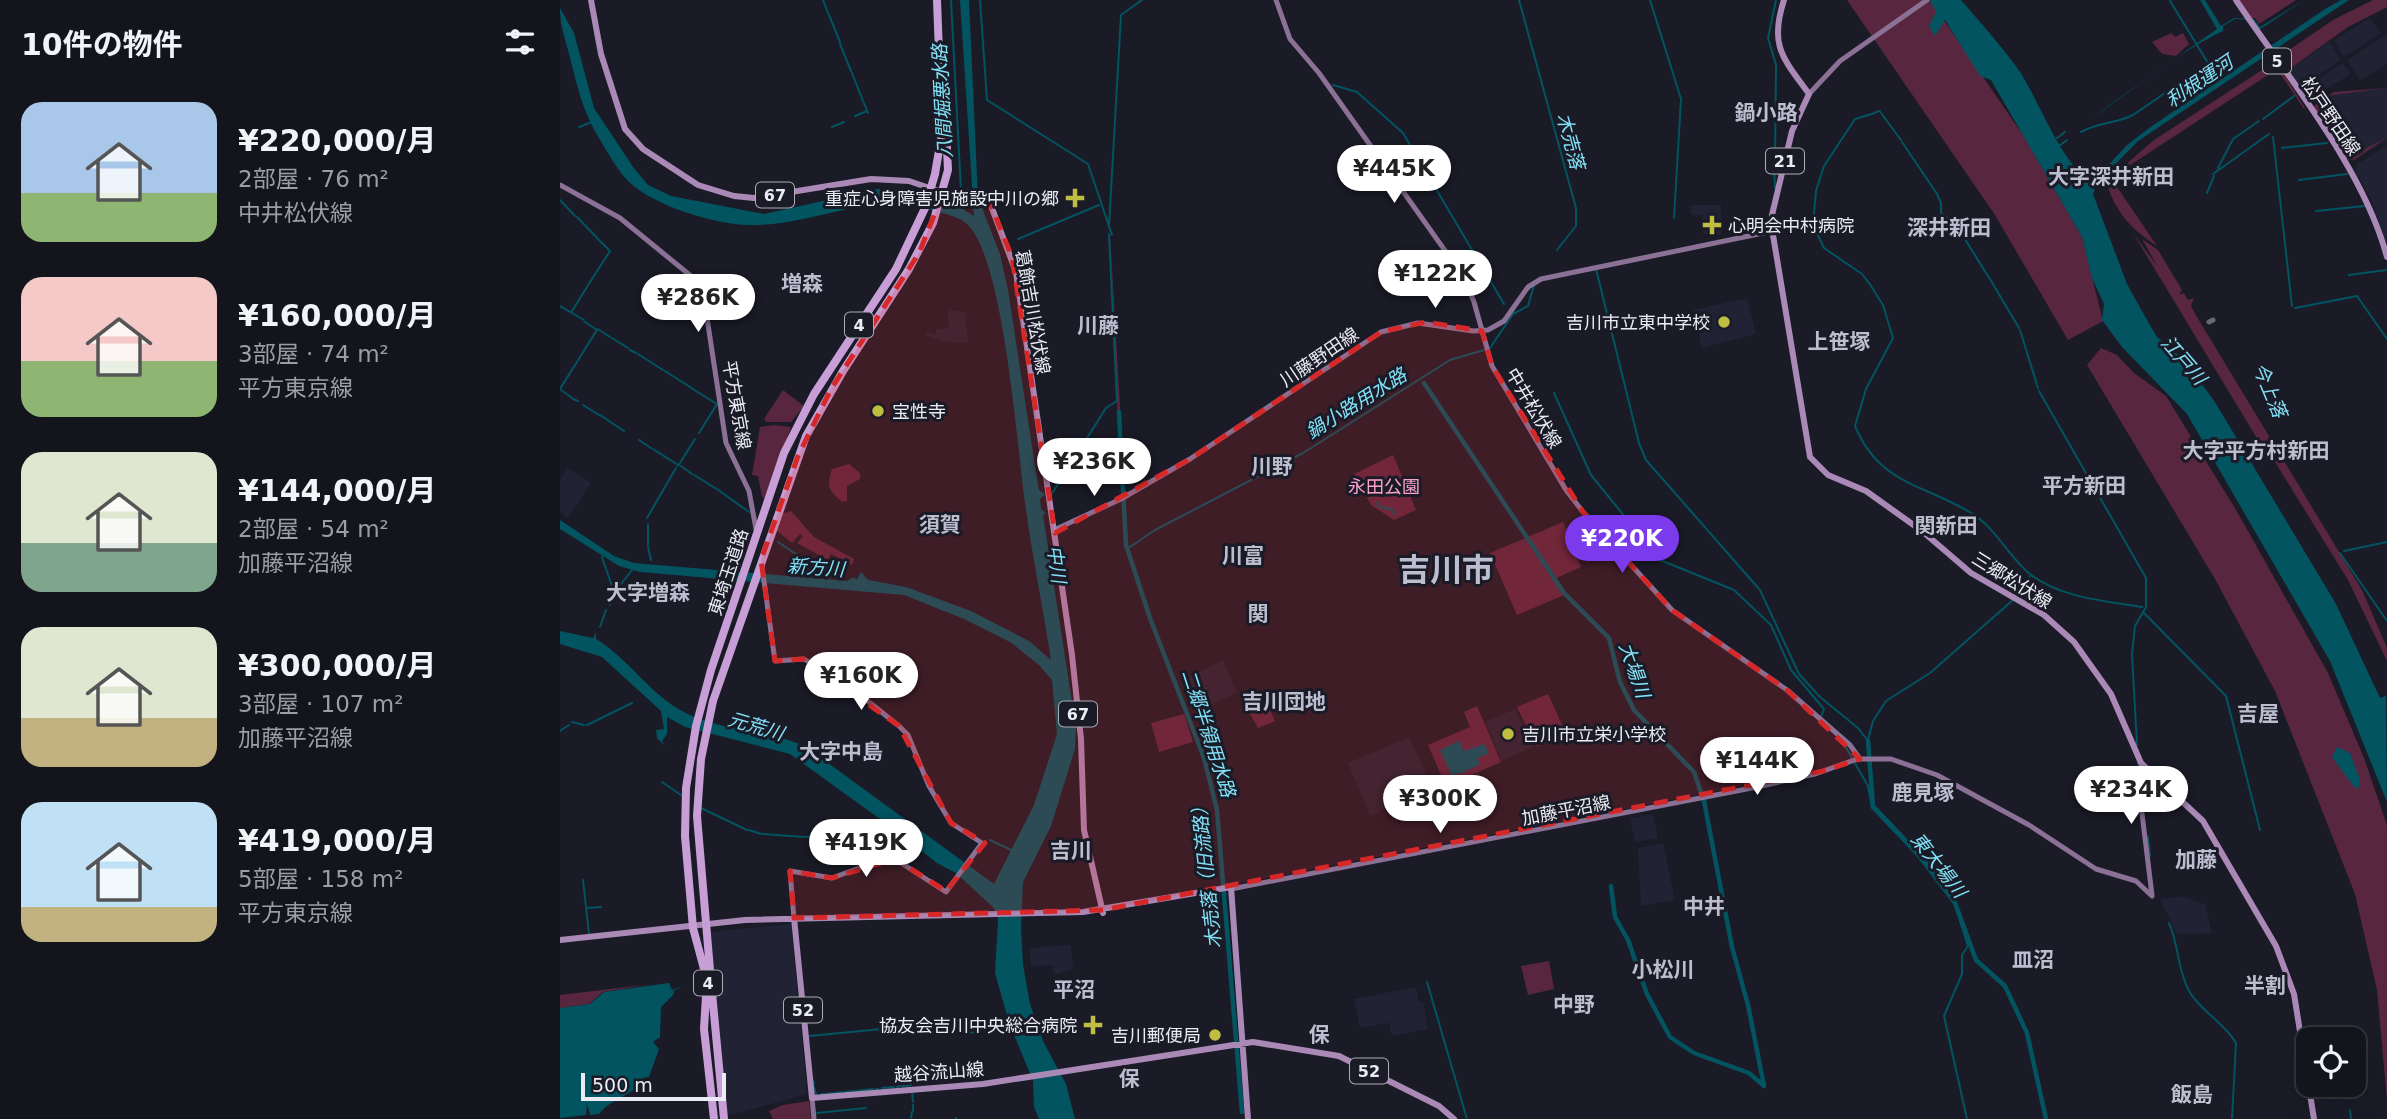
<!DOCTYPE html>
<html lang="ja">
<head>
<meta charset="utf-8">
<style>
  body { margin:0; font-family:"DejaVu Sans","Noto Sans JP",sans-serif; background:#21212a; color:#f1f3f6; height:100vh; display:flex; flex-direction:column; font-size:26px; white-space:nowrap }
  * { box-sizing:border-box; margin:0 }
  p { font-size:23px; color:#9d9ea4 }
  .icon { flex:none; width:38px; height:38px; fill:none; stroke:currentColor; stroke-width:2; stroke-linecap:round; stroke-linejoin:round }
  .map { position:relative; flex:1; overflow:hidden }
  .drawer { display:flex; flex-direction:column; background:#14141d; width:560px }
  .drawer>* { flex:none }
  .tools { position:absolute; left:1736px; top:1027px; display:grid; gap:14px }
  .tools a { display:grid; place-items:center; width:70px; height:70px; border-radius:14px; background:#14141d; box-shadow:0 7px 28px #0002,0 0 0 2px #33333b; font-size:35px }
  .scale { position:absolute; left:21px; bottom:18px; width:145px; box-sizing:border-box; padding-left:7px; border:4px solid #eaebf4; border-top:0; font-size:19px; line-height:24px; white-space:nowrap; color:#eaebf4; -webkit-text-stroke:5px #1a1b27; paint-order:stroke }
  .price { position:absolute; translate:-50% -60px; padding:0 16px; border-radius:24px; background:#fff; color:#222; font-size:23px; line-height:46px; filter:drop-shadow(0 2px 4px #0008) }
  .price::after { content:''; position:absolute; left:50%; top:42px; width:21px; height:16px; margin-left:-10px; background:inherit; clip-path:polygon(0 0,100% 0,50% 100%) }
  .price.on { background:#7c3aed; color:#fff }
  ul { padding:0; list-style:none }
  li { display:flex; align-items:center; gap:21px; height:175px; padding:0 21px }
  li span { display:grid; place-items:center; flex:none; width:196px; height:140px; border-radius:21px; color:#555 }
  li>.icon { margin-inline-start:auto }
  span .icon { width:84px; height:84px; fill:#fffc; stroke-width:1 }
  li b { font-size:30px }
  h2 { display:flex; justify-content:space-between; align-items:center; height:84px; padding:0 21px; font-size:30px }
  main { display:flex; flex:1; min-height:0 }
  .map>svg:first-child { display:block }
  .built { fill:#212234 }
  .green { fill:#59263f }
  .water { fill:#025461 }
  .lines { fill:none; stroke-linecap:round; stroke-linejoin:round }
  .stream { stroke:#025461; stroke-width:2 }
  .river { stroke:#025461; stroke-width:4.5 }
  .taxiway { stroke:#676873; stroke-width:5 }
  .secondary { stroke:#8b7195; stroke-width:5 }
  .primary { stroke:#aa89b7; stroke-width:6 }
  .highway { stroke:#c79fd6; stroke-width:8 }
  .marked { fill:#d62828; fill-opacity:0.2; stroke:#d62828; stroke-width:5; stroke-dasharray:14 9; stroke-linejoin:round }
  .poi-dot { fill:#bfbe42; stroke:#1a1b27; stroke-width:2.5 }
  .labels { text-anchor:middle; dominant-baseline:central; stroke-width:6; stroke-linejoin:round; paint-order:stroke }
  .shield { fill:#1a1b27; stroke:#acadb6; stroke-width:2 }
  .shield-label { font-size:16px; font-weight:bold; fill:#eaebf4 }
  .street-label { font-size:18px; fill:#eaebf4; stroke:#1a1b27 }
  .poi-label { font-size:18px; fill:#eaebf4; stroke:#1a1b27; text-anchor:end }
  .park-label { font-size:18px; fill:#fca1cb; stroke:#1a1b27 }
  .water-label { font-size:19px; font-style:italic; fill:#82e2f7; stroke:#1a1b27 }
  .quarter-label { font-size:21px; font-weight:bold; fill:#bcbecf; stroke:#1a1b27 }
  .town-label { font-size:32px; font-weight:bold; fill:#bcbecf; stroke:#1a1b27 }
</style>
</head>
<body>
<main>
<section class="drawer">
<h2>10件の物件<svg class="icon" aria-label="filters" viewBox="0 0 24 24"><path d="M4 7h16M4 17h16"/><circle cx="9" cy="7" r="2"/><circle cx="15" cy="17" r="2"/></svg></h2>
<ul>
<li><span style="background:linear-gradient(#a9c7e8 65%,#8fb573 0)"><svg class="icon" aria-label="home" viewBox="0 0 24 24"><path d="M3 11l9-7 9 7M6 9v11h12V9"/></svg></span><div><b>¥220,000/月</b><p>2部屋 · 76 m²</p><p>中井松伏線</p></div></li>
<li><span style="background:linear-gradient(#f6c9c9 60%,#8fb573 0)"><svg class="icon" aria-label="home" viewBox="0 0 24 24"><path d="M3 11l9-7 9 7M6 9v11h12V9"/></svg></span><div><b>¥160,000/月</b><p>3部屋 · 74 m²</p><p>平方東京線</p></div></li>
<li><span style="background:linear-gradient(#dfe7d0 65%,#7fa58c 0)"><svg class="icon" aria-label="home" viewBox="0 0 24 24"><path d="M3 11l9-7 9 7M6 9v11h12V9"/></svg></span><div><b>¥144,000/月</b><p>2部屋 · 54 m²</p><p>加藤平沼線</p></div></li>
<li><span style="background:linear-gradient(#dfe7d0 65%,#c2b280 0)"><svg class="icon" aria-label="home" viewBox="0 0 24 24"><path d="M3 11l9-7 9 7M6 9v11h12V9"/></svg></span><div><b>¥300,000/月</b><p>3部屋 · 107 m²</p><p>加藤平沼線</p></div></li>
<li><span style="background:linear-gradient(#bfe0f5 75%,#c2b280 0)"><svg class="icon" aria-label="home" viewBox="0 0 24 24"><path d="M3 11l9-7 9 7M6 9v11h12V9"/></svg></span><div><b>¥419,000/月</b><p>5部屋 · 158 m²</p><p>平方東京線</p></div></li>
</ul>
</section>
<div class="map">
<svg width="1827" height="1119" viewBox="0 0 1827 1119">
  <rect width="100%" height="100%" fill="#1a1b27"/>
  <path class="built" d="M1810 18 1821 33 1784 57 1774 40Z
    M1827 34V63L1800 81 1787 60Z
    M1770 42 1781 60 1739 88 1728 70Z
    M1783 63 1791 74 1749 99 1743 89Z
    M1827 88V140L1793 161 1788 160 1762 117 1759 118 1752 108 1774 92Z
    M1827 145V246L1812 201 1795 170 1796 165Z
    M1131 205H1161V235L1143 234V215H1131Z
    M1187 298 1196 334 1142 348 1133 310Z
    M388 309 405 313 408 343 386 342 365 335 367 331 376 335V329L389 328Z
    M8 468 31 483 8 518 0 512V480Z
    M663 660 677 693 637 711 625 679Z
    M955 709 973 747 942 761 925 722Z
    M849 737 874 791 810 816 788 763Z
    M1093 814 1098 838 1075 842 1070 819Z
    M1103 843 1115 900 1081 906 1078 848Z
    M1623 897 1645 904 1652 933 1617 934 1600 899Z
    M231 924 247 1092 244 1095 169 1115 166 1113 149 932Z
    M511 945 513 969 494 975 492 965 471 966 469 948Z
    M856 987 859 1002 863 1001 868 1029 832 1036 829 1023 800 1028 794 999Z"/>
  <path class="green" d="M1287 0H1370L1463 135 1522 237 1543 321 1508 340 1435 215Z
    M1678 0H1736L1699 24 1695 18H1690Z
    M1813 0H1827V7L1788 27 1728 70 1718 60 1722 56 1717 58 1773 20Z
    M1611 33 1615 37 1623 33 1629 44 1616 56 1602 54 1592 42Z
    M1716 61 1745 108 1744 109 1717 69 1549 179 1594 140Z
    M1827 88 1772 95 1758 105 1763 113 1765 111 1792 155 1801 154 1805 149 1827 137 1794 160 1787 159 1762 117 1759 118 1754 106 1774 92Z
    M1586 158 1566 170 1555 184 1597 246C1569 228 1555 210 1547 184Z
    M550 233 565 494 561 496Z
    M1573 233 1598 267 1582 239 1598 250 1622 290 1619 295 1624 293 1628 300 1634 298 1631 306 1637 317 1802 590 1827 648V661L1788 580 1707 449 1704 450Z
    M1541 348 1557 355 1574 373 1606 396 1676 510 1768 673 1804 758 1827 825V1100L1817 990 1795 894 1715 691 1655 579 1527 365Z
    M223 390 244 406 231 422H206L204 419Z
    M214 425 231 427 206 499 202 497 198 476 192 475 200 427Z
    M833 455 856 510 834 520 811 505 794 474Z
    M289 464 300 473V479L287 486V501L282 502C269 491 266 486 272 469Z
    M231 511 254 537 294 559 292 565 271 554 268 560 237 543 243 536 240 534 232 543 216 530 221 514Z
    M1003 522 1021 567 994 579 1004 595 957 615 930 553Z
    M703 694 715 721 698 728 681 698Z
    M988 694 1007 736 976 746 957 707Z
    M917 706 941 762 886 786 868 745 910 727 904 712Z
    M624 714 633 742 599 752 591 723Z
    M989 961 994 989 968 995 961 966Z
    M92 984 43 992 29 1004 0 1008V995Z
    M249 1101 251 1119H213L209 1111 223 1105Z"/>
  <path class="water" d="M400 0H409L418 198 440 254 448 290 475 466 479 490 485 494 480 499 481 509 486 513 483 515 516 728 515 749 491 826 463 882 461 928 463 965 470 1004 483 1041 506 1084 515 1119H479L474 1107 473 1081 450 1025 429 1031 428 1027 448 1019 435 973 438 920 434 908 396 873 377 863 344 837 341 840 342 835 230 754 125 727 107 717V734L102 741 105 746 97 738 96 730 104 729 101 711 42 657 0 644V631L33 638 36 632V639C68 658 89 693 122 711 160 732 208 729 246 747L434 884 474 805 497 734 492 680 479 665 450 642 404 619 344 595 80 572 59 566 0 529V520L54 556 74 563 287 581 294 577 297 580 301 572 308 580 346 587 411 611 469 641 491 660C483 607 472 555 465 503 457 446 444 261 408 225 399 216 387 215 375 211 305 190 259 225 193 225 158 226 94 206 69 182 57 170 48 153 39 138 21 107 18 88 9 54 5 37 0 27 0 8L14 33 34 108 73 167 88 185 111 196 204 214 317 189 361 191 391 203 404 202V210L414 216Z
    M1370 0H1401C1420 22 1446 51 1462 75 1483 110 1499 157 1531 184L1567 145 1592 126 1765 9 1781 0H1789L1578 141 1537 183 1533 194 1567 284 1587 320 1597 337 1624 360 1655 402 1776 604 1820 698 1826 696 1827 802 1770 661 1627 414 1562 347 1542 320 1544 304 1532 278 1522 237 1431 80 1420 76 1385 20 1375 36 1369 26 1376 12Z
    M1640 0H1645L1661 26 1674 18 1694 19 1700 27 1744 0 1699 30 1693 20 1675 19 1663 26V31C1619 51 1572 92 1528 120L1657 29Z
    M899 741 904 751 924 744 929 753 918 758 919 765 905 771 906 775 903 772 892 776 880 750Z
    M1777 747 1790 753 1800 780 1799 788 1794 787 1772 757Z
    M109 983 112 990 123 986 113 991 114 994 101 1007 100 1037 93 1042 99 1049 89 1077 83 1078C78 1094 52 1097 39 1114L30 1115 27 1104 26 1115 0 1118V1008L30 1004 44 992Z"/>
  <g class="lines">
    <path class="stream" d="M263 0 268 13
      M391 0 401 191
      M420 0 427 100 528 164 552 235
      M959 0 1016 208V226L997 250
      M1090 0 1121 99 1114 218
      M1610 1 1648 63
      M269 15 280 42
      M280 44 291 71
      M292 73 303 101
      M773 85 797 92 843 133 944 304
      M304 103 308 113
      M1316 112 1320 111
      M1315 113 1295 119 1264 166 1256 191 1253 225 1264 248 1302 274 1309 283 1323 305 1333 338 1306 389 1295 426C1320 485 1362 483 1411 513 1433 525 1450 558 1470 574 1500 598 1546 601 1582 607
      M1321 113 1341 140
      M295 116 307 111
      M1703 119 1734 96
      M19 127 32 122
      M272 127 284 122
      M1521 132C1541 121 1556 124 1573 115L1662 54
      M1713 137 1732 306
      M1497 138 1505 132
      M1342 142 1375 191
      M1499 146 1507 140
      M1722 148 1767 143
      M1215 162 1216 65 1208 38 1216 0
      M1214 165 1215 188
      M1658 168 1673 139 1699 121
      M1653 174 1709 134
      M1739 180 1787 174
      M1376 192 1381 203V213L1395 223 1426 273
      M1647 193 1654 176
      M0 200 15 216
      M1756 211 1805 206
      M17 217 39 240
      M549 226 561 15 582 0
      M458 239 539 205
      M1036 269 1079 443 1086 460 1200 590 1239 674 1260 697 1298 728 1308 741
      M1427 274 1459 328
      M1789 275 1826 270
      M28 285 50 251 40 241
      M0 306 24 320
      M1735 308 1797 296 1827 339
      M12 311 27 287
      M38 329 50 337
      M1460 330 1478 388
      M52 338 68 348
      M930 348 953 314 968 306 974 285
      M70 350 76 353
      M78 354 103 370
      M105 371 130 387
      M131 388 157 404 139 433
      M0 389 37 330 25 322
      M1 390 12 398
      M1479 391 1586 578V607L1575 626 1572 654 1577 745
      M994 393 1031 475 1100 560 1174 590 1211 625 1231 670 1264 709 1261 717
      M13 399 18 401
      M23 405 39 415
      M40 415 64 431
      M79 440 91 448
      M93 449 118 465
      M118 466 135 439
      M121 466 132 474
      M134 475 160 491
      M161 492 189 512
      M493 492 546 408 557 401 549 234
      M816 502 820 507 833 510 834 515
      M87 518 116 468
      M88 524V545
      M218 542 230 550
      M88 547 91 560
      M570 547 595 530 743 453 890 360 924 350
      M231 551 240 556
      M1784 551 1827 542
      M1780 553 1827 621
      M241 556 247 559
      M42 557 54 592
      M253 563 269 572
      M50 605 54 593 72 570
      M1584 613 1666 696 1700 830
      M40 627 46 610
      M12 722 24 725
      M27 725 72 703
      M0 731 9 725
      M1308 740 1313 721 1326 701 1370 673 1453 600 1470 576
      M1284 744 1308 786 1312 808 1356 854 1395 905 1408 946 1402 955V974L1384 1016 1407 1119
      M1578 763 1579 771
      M102 782 121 795
      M141 808 187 830
      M189 830 201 834
      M203 834 244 837 309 830
      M1588 837 1590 856
      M430 840 451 850
      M23 880 29 934
      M27 908 41 907
      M1609 923C1619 945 1617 969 1629 991 1640 1011 1665 1023 1676 1043L1672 1119
      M867 982 907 1119
      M249 1036 353 1026 417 1033
      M253 1080 254 1084
      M342 1086H345
      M347 1086 351 1085
      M254 1087 256 1094
      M337 1087 340 1086
      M322 1088 334 1087
      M316 1089H318
      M297 1091 313 1089
      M352 1091 353 1102
      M285 1092 295 1091
      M261 1094H264
      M266 1094 282 1092
      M353 1105V1106
      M1790 1110 1791 1119
      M353 1111V1107
      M257 1113 306 1108
      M351 1118 352 1112
      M396 1119V1118"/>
    <path class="river" d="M864 383 1004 593 1049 638 1060 682 1074 710 1134 772 1144 801 1172 947 1188 1005 1204 1086
      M559 412 560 432
      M560 435 566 545 590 618 644 758 657 810 682 1112
      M1308 741 1313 806 1363 859 1394 900 1416 960 1445 986 1467 1033 1486 1119
      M1051 886 1055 917 1068 940 1087 994 1110 1037 1134 1053 1189 1073 1203 1085"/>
    <path class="taxiway" d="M1649 322 1653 320"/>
    <path class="secondary" d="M716 0 730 39 759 73 903 276 914 302 932 366 1006 490 1023 512 1112 610 1227 690 1290 745 1300 759
      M1249 94 1280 61 1367 0
      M0 185 60 218 142 285 166 443 189 491 196 529
      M494 530 561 499 630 459 821 332 858 323 913 331 928 330 944 321 968 287 981 279 1213 231
      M202 566 215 661 244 659 299 694 339 726 348 735 369 786 391 823 422 843 386 892 335 859 321 860 272 878 230 871 234 918
      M1586 769 1578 781 1592 895
      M671 889 1197 787 1255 774 1297 759H1331L1377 775 1469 825 1536 869 1576 881 1592 896
      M252 1098 254 1119"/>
    <path class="primary" d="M31 0 41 54 65 129 83 149 138 185 174 196 194 198 311 179 349 181 387 194 422 192 427 195 456 272 512 655 521 739 524 830 543 913
      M1224 0C1209 46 1223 58 1249 94L1232 131 1212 215V229L1250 457 1268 475 1306 491 1362 531 1411 573 1484 615 1514 642 1551 694 1581 763 1643 821 1716 946 1734 994 1754 1119
      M1676 0C1728 78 1803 167 1827 257
      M234 918 252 1098 423 1084 693 1042 779 1056 879 1106 894 1119
      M0 940 185 920 523 912 671 887 688 1119"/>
    <path class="highway" d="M150 970 137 816 141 759 153 701 246 436 283 371 349 269 373 223 388 170 386 128
      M152 993 164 1119
      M154 1119 144 1029 147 980 133 928 125 836 126 788 136 726 151 670 224 453 254 394 336 269 365 208 375 174 382 133 377 0"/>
  </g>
  <path class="marked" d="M383 193H426L452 257 495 533 630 459 821 332 866 322 922 331 932 366 1023 512 1112 610 1227 690 1300 759 1263 771 543 910 234 918 230 871 272 878 335 859 386 891 425 843 391 823 339 726 244 659 215 661 201 560 238 456 271 389 359 253Z"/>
  <g class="poi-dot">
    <path d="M511.5 187.5h7v7h7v7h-7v7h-7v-7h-7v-7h7z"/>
    <path d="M1148.5 214.5h7v7h7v7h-7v7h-7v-7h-7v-7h7z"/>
    <circle cx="1164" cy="322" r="7"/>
    <circle cx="318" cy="411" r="7"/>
    <circle cx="948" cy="734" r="7"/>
    <path d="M529.5 1014.5h7v7h7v7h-7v7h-7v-7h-7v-7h7z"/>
    <circle cx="655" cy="1035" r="7"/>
  </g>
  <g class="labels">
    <g class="shield">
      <rect x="1703" y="48.5" width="28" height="25" rx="5"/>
      <rect x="1206" y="148.5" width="38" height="25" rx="5"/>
      <rect x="196" y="182.5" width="38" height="25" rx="5"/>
      <rect x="285" y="312.5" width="28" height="25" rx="5"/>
      <rect x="499" y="701.5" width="38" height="25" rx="5"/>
      <rect x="134" y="970.5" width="28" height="25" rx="5"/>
      <rect x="224" y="997.5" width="38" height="25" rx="5"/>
      <rect x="790" y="1058.5" width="38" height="25" rx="5"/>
    </g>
    <g class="shield-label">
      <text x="1717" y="61">5</text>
      <text x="1225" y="161">21</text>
      <text x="215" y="195">67</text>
      <text x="299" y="325">4</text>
      <text x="518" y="714">67</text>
      <text x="148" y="983">4</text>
      <text x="243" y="1010">52</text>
      <text x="809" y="1071">52</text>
    </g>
    <g class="street-label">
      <text transform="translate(1771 116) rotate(56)">松戸野田線</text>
      <text transform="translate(473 312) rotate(80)">葛飾吉川松伏線</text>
      <text transform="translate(759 357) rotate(-34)">川藤野田線</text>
      <text transform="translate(177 405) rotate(80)">平方東京線</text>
      <text transform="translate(974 408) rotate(59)">中井松伏線</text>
      <text transform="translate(168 572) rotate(-72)">東埼玉道路</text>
      <text transform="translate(1452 580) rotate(32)">三郷松伏線</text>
      <text transform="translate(1006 810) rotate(-11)">加藤平沼線</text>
      <text transform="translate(379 1072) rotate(-4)">越谷流山線</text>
    </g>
    <g class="poi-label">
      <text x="499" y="198">重症心身障害児施設中川の郷</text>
      <text x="1168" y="225" text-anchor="start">心明会中村病院</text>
      <text x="1150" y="322">吉川市立東中学校</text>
      <text x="332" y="411" text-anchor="start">宝性寺</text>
      <text x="962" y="734" text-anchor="start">吉川市立栄小学校</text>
      <text x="517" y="1025">協友会吉川中央総合病院</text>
      <text x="641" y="1035">吉川郵便局</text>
    </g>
    <g class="park-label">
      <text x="824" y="486">永田公園</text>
    </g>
    <g class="water-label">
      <text transform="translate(1639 81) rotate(-34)">利根運河</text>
      <text transform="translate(382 101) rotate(-93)">八間堀悪水路</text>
      <text transform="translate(1011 141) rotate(75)">木売落</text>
      <text transform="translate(1624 360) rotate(49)">江戸川</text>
      <text transform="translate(1710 390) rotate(67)">今上落</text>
      <text transform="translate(796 403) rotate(-32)">鍋小路用水路</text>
      <text transform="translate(497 564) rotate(82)">中川</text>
      <text transform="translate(256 567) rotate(4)">新方川</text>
      <text transform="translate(1075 670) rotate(71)">大場川</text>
      <text transform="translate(196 726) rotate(16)">元荒川</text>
      <text transform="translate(649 733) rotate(72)">二郷半領用水路</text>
      <text transform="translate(1379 865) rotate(52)">東大場川</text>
      <text transform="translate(646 873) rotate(-96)">木売落（旧流路）</text>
    </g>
    <g class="quarter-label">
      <text x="1206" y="113">鍋小路</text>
      <text x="1551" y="177">大字深井新田</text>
      <text x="1389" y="228">深井新田</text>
      <text x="242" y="284">増森</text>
      <text x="538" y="326">川藤</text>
      <text x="1279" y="342">上笹塚</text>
      <text x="1696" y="451">大字平方村新田</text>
      <text x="712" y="467">川野</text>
      <text x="1524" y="486">平方新田</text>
      <text x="380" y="525">須賀</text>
      <text x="1386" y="526">関新田</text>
      <text x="683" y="556">川富</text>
      <text x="88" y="593">大字増森</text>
      <text x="698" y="614">関</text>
      <text x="724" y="702">吉川団地</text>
      <text x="1698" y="714">吉屋</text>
      <text x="281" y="752">大字中島</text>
      <text x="1363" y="793">鹿見塚</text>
      <text x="511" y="851">吉川</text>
      <text x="1636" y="860">加藤</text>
      <text x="1144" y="907">中井</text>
      <text x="1473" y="960">皿沼</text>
      <text x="1103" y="970">小松川</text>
      <text x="1705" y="986">半割</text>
      <text x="514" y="990">平沼</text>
      <text x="1014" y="1005">中野</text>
      <text x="759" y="1035">保</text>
      <text x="569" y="1079">保</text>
      <text x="1632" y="1095">飯島</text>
    </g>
    <g class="town-label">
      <text x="886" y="570">吉川市</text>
    </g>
  </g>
</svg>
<div class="tools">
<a><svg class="icon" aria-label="locate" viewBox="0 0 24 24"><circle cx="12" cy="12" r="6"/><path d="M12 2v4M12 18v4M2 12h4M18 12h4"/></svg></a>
</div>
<div class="scale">500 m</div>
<b class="price" style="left:834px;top:205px">¥445K</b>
<b class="price" style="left:875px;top:310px">¥122K</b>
<b class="price" style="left:138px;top:334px">¥286K</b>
<b class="price" style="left:534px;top:498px">¥236K</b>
<b class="price on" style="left:1062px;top:575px">¥220K</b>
<b class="price" style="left:301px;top:712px">¥160K</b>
<b class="price" style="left:1197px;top:797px">¥144K</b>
<b class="price" style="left:1571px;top:826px">¥234K</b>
<b class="price" style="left:880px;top:835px">¥300K</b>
<b class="price" style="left:306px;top:879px">¥419K</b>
</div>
</main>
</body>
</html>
